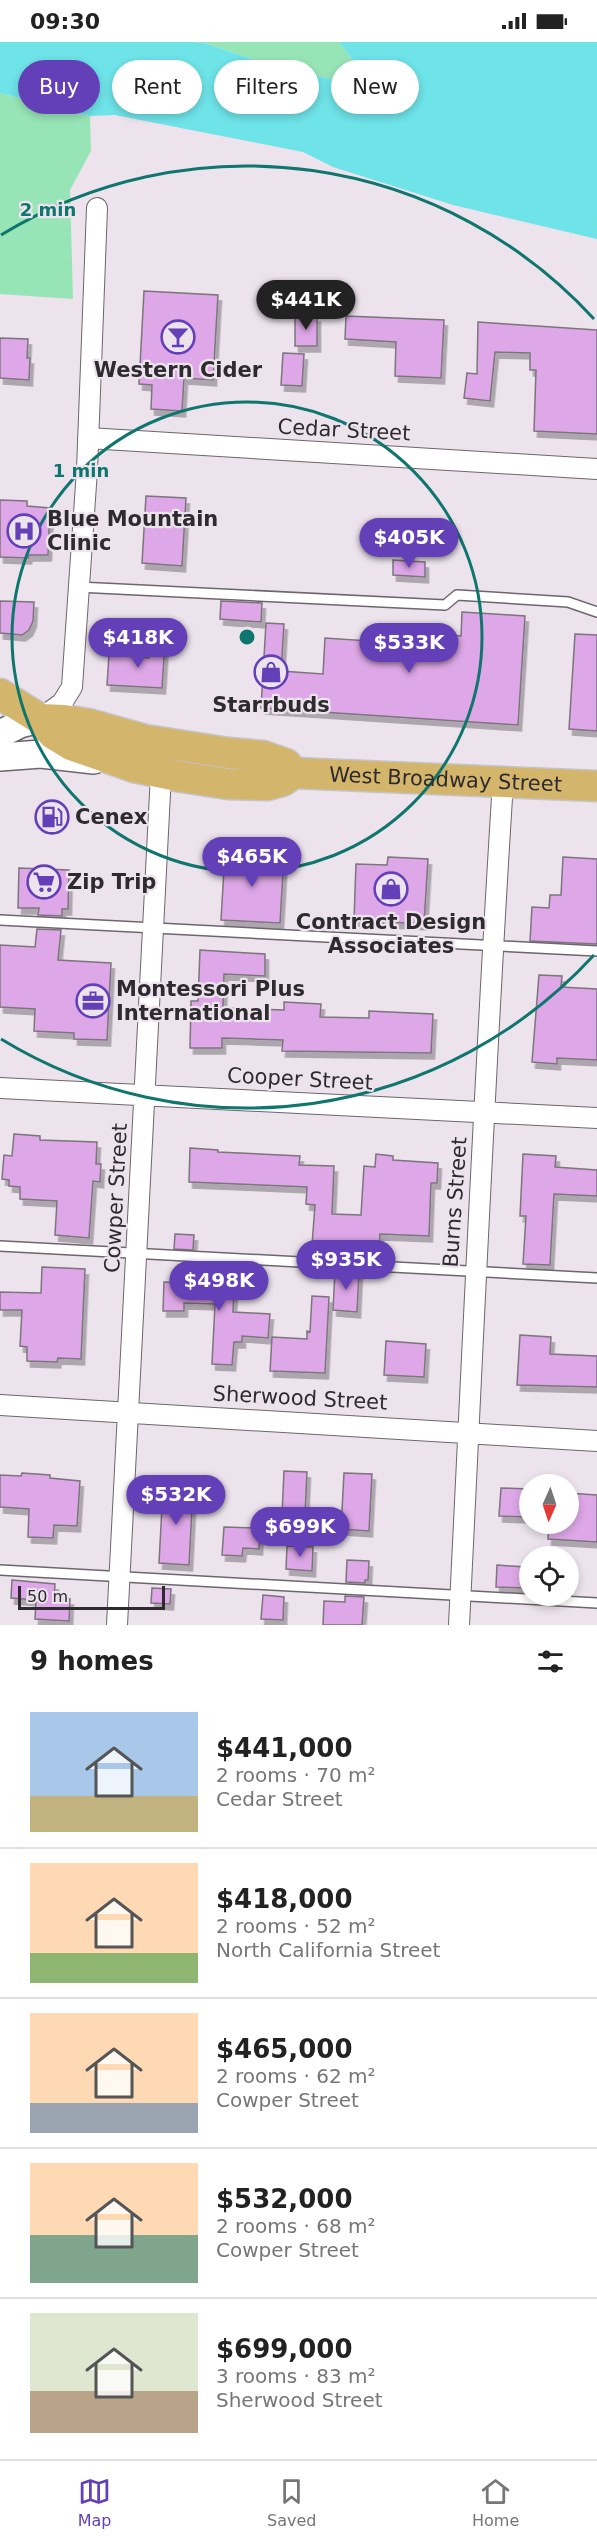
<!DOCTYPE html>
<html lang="en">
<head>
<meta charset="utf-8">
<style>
  body { margin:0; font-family:"DejaVu Sans",sans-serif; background:#f6f6f6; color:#222; height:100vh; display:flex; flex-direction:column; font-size:22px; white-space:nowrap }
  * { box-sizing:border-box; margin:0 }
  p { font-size:20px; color:#767676 }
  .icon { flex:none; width:33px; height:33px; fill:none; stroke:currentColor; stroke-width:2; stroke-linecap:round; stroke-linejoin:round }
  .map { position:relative; height:1583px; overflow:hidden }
  .drawer { display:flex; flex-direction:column; background:#fff; flex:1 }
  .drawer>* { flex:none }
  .top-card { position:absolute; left:18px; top:18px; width:561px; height:54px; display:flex; gap:12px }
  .needle { width:39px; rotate:183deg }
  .fabs { position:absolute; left:519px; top:1432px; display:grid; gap:12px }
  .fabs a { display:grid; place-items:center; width:60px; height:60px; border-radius:50%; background:#fff; box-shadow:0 3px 9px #0003; font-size:30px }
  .scale { position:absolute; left:18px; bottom:15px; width:147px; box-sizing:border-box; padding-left:6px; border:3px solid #2e2b2f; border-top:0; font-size:16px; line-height:21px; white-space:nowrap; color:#2e2b2f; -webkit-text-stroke:4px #ece3ed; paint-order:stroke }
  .price { position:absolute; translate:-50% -51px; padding:0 14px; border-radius:21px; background:#6440b8; color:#fff; font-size:20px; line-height:39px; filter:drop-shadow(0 2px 3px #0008) }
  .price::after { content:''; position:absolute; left:50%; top:36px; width:18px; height:14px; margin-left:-9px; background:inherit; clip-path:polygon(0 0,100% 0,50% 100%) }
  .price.selected { background:#222; color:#fff }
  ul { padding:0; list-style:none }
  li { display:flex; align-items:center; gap:18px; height:150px; padding:0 30px }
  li+li { border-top:2px solid #e0e0e0 }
  li span { display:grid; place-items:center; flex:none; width:168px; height:120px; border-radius:0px; color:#555 }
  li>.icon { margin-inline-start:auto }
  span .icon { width:72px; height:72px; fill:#fffc; stroke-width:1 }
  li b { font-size:26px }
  h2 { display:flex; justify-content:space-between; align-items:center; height:72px; padding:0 30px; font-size:26px }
  .pill { padding:0 21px; border-radius:27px; background:#fff; box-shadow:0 3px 9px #0003; font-size:21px; line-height:54px }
  .pill.selected { background:#6440b8; color:#fff }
  .status { display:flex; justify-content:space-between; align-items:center; height:42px; padding:0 30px; background:#fff; direction:ltr }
  .status svg { height:16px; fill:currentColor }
  .dock { display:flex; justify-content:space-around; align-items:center; height:84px; border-top:2px solid #e0e0e0; background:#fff; font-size:16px; color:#767676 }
  .dock a { display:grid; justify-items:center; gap:3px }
  .dock .selected { color:#6440b8 }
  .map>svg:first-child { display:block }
  .green { fill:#97e5b7 }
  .water { fill:#6ee3e8 }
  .building { fill:#dea7e7; stroke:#7c757d; stroke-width:1.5; filter:url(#shadow) }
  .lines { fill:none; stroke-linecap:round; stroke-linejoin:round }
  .service-casing { stroke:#6d666e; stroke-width:12 }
  .minor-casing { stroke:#6d666e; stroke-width:22 }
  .secondary-casing { stroke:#6d666e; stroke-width:30 }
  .primary-casing { stroke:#c4c4c5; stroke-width:33 }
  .service { stroke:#fff; stroke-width:9 }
  .minor { stroke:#fff; stroke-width:20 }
  .secondary { stroke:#fff; stroke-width:27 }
  .primary { stroke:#d4b56c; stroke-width:30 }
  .ring { fill:none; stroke:#0f766e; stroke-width:3 }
  .labels { text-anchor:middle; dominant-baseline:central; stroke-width:4.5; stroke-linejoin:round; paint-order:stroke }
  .poi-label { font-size:21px; font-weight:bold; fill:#2e2b2f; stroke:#ece3ed; text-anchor:start }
  .street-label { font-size:21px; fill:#2e2b2f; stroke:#ece3ed }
  .centre { fill:#0f766e; stroke:#ece3ed; stroke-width:3 }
  .ring-label { font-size:18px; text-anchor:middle; font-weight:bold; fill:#0f766e; stroke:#ece3ed; stroke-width:4.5; stroke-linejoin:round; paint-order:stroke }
</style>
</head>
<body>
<div class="status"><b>09:30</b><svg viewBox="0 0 49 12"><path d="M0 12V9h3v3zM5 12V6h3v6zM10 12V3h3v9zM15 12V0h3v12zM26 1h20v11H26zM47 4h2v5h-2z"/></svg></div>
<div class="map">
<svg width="597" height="1583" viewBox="0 0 597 1583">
  <defs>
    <filter id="shadow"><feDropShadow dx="3.5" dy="6" stdDeviation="0" flood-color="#0004"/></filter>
  </defs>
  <rect width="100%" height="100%" fill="#ece3ed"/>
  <path class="green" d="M194 0H339L362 30 344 39 284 28 204 1Z
    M0 51 90 74 91 109 70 148 73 257 0 252Z"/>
  <path class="water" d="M0 0H194L204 1 284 28 344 39 362 30 339 0H597V197L453 163 333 125 303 110 115 73 90 74 0 51Z"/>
  <path class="building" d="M144 249 218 253 213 338 184 336 182 369 151 367 152 343 139 342Z
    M295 274H317V304H295Z
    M346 274 444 278 441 336 395 334 396 300 345 297Z
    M478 280 597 288V392L534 389 536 328H530V311L495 310 490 359 464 356 467 331 477 332Z
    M0 296 28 297 27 316H30L29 338 0 336Z
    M283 311 304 312 302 344 281 343Z
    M146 454 186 456 182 524 142 521Z
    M0 458 27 459V464L50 466 48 513H29L28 516 0 515Z
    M393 518 425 520V535L393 533Z
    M0 559 34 560 33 579 29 588 22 593 0 591Z
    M221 559 262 561 261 580 220 577Z
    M462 570 525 574 518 683 261 666 266 581 284 582 281 629 323 632 325 596 369 599 370 589 461 594Z
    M575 592 597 593V689L569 687Z
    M150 601 165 602 162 646 107 643 109 613 149 616Z
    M225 810 284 814 280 881 221 878Z
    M388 815 428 817 424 882 354 878 356 822 387 823Z
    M563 815 597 817V902L530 899 532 865 549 866 550 853H561Z
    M19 826 69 828 68 867H62V874L38 873 39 866H18Z
    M37 887 61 888 58 918 111 921 107 998 74 997V991L34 989 35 967 0 965V903L35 905Z
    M200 908 265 912V934L224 932 223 966 284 968V960L321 962 320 975 369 976V969L433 972 431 1011 282 1009 283 998 222 996V1006H190L191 959H198Z
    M539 933 562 934 561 945 597 947V1018L557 1016V1022L532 1020Z
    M14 1092 40 1094V1098L97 1100 96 1122H101L100 1140 93 1139 89 1196 55 1193 57 1159 20 1157V1145L9 1144V1138L2 1137 4 1113 12 1114Z
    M190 1106 218 1108V1110L300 1114 299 1123 334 1124 332 1172 361 1173 364 1124 375 1125 376 1112 393 1114V1118L438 1121 437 1141H431L429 1194 380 1192 379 1209 360 1208V1217L336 1215V1205L312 1203 315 1163 306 1162 307 1145 189 1140Z
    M523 1112 556 1114 555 1125 597 1128V1154L554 1152 550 1223 523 1222 526 1174H520Z
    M175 1192 194 1193 193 1208 174 1207Z
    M42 1225 85 1227 81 1317 58 1316 57 1320 27 1319V1305L20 1304 22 1268H0V1250L41 1251Z
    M211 1227 235 1228 233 1270 270 1272 268 1296 242 1294V1300H234L232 1323 212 1322 215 1262 184 1261V1269H163L164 1240 210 1242Z
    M335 1229 359 1230 357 1270 333 1268Z
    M312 1254 329 1255 325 1331 270 1329 272 1295 307 1297V1289L310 1290Z
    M520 1293 551 1295 550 1312 597 1314V1345L517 1343Z
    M386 1299 426 1302 424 1335 384 1333Z
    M284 1429 307 1430 305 1473 282 1472Z
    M22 1431 50 1433V1436L80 1439 77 1484 54 1483 53 1496 28 1495 29 1467 0 1465V1433L21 1434Z
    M344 1431 372 1432 369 1489 341 1487Z
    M163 1446 193 1448 189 1523 159 1521Z
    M501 1446 530 1447V1475L499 1474Z
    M568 1451 597 1453V1500L548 1497 549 1482H568Z
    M224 1485 260 1486 259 1507 243 1506 242 1514 222 1513Z
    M287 1504 313 1505 312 1529 286 1527Z
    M347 1518 369 1519 368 1538H365V1541L346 1540Z
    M497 1523 526 1525 525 1546 496 1545Z
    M12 1538 55 1542 54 1556 70 1557 69 1579 35 1577 36 1558 11 1556Z
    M152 1546 171 1547 170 1562 151 1561Z
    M263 1553 284 1555 283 1578 261 1577Z
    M345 1554 364 1555 362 1583H323L324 1559 345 1560Z"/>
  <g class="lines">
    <g class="service-casing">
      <path id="service" d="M78 545 445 563 457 553 568 560 597 570
        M0 878 597 909
        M0 1204 597 1236
        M0 1528 597 1561"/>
    </g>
    <g class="minor-casing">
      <path id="minor" d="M88 396 597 427
        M40 677 62 661 72 645 87 428 97 166
        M0 1046 597 1076
        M0 1363 597 1399
        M117 1583 161 732
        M459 1583C473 1302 485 1021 503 740"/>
    </g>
    <g class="secondary-casing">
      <path id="secondary" d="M0 692 20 682 40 677
        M0 715 41 712 94 718"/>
    </g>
    <g class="primary-casing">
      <g id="primary">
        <path id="s1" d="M0 652 40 677 53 692 71 703 134 725 182 735 228 742 267 743 282 739 294 731 597 744"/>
        <path d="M40 677 64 678 88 682 145 698 229 711 263 714 286 722 294 731"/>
      </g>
    </g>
    <use href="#service" class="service"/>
    <use href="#minor" class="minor"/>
    <use href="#secondary" class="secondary"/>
    <use href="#primary" class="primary"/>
  </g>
  <g class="ring">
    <circle cx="247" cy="595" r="235"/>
    <path d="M594 913A471 471 0 0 1 1 997M1 193A471 471 0 0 1 594 277"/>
  </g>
  <defs>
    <g id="bar-ring" transform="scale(1.725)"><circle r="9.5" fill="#ece3ed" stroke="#6440b8" stroke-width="1.5"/><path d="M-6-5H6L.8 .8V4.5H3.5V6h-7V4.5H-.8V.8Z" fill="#6440b8"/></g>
    <g id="hospital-ring" transform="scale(1.725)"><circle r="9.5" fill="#ece3ed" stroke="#6440b8" stroke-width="1.5"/><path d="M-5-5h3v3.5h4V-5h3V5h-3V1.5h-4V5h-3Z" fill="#6440b8"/></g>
    <g id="shop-ring" transform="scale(1.725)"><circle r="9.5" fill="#ece3ed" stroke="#6440b8" stroke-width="1.5"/><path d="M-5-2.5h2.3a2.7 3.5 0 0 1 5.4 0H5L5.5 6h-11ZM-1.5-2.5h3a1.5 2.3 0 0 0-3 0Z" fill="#6440b8"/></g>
    <g id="fuel-ring" transform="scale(1.725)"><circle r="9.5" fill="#ece3ed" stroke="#6440b8" stroke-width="1.5"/><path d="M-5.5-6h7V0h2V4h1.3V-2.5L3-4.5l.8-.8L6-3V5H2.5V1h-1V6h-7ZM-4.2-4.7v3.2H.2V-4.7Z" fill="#6440b8"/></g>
    <g id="supermarket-ring" transform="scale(1.725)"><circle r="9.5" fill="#ece3ed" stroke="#6440b8" stroke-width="1.5"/><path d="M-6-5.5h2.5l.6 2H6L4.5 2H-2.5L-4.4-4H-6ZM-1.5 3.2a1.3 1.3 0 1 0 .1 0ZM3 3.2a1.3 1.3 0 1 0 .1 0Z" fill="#6440b8"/></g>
    <g id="office-ring" transform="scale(1.725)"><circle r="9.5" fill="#ece3ed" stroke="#6440b8" stroke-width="1.5"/><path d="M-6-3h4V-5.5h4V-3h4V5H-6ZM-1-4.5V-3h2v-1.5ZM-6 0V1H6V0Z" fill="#6440b8"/></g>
  </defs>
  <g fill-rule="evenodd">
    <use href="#bar-ring" x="178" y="295"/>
    <use href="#hospital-ring" x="24" y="489"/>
    <use href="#shop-ring" x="271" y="630"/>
    <use href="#fuel-ring" x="52" y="775"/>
    <use href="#supermarket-ring" x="44" y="840"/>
    <use href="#shop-ring" x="391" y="847"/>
    <use href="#office-ring" x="93" y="959"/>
  </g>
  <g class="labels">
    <g class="poi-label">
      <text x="178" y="328" text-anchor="middle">Western Cider</text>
      <text x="47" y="477">Blue Mountain<tspan x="47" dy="24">Clinic</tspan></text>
      <text x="271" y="663" text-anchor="middle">Starrbuds</text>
      <text x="75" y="775">Cenex</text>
      <text x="67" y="840">Zip Trip</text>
      <text x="391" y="880" text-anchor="middle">Contract Design<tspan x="391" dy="24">Associates</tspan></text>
      <text x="116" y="947">Montessori Plus<tspan x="116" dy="24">International</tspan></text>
    </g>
    <g class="street-label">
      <text transform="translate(344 388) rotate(3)">Cedar Street</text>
      <text stroke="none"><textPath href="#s1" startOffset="471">West Broadway Street</textPath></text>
      <text transform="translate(300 1037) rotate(3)">Cooper Street</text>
      <text transform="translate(116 1156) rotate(-87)">Cowper Street</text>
      <text transform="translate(455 1160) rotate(-86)">Burns Street</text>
      <text transform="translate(300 1356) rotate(3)">Sherwood Street</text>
    </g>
  </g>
  <circle cx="247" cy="595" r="9" class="centre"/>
  <g class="ring-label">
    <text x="48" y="174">2 min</text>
    <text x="81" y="435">1 min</text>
  </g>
</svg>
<div class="fabs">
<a><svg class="needle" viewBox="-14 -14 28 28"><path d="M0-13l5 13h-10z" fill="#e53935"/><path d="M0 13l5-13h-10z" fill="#767676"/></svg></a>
<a><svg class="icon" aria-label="locate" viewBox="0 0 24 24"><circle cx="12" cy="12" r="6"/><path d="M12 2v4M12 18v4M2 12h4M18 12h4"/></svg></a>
</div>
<div class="scale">50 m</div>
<b class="price selected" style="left:306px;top:289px">$441K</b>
<b class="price" style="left:409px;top:527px">$405K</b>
<b class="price" style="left:138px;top:627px">$418K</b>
<b class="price" style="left:409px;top:632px">$533K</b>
<b class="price" style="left:252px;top:846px">$465K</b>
<b class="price" style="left:346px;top:1249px">$935K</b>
<b class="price" style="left:219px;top:1270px">$498K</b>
<b class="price" style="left:176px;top:1484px">$532K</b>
<b class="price" style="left:300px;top:1516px">$699K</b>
<div class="top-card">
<a class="pill selected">Buy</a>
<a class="pill">Rent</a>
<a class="pill">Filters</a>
<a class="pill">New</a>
</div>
</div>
<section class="drawer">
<h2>9 homes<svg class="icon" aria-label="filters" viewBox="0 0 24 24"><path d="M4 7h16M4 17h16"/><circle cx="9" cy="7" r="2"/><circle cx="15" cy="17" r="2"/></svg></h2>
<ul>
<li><span style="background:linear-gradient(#a9c7e8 70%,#c2b280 0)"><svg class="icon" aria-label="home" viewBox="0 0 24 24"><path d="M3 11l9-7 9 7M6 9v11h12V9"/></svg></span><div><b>$441,000</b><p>2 rooms · 70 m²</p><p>Cedar Street</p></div></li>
<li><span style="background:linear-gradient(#ffd9b3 75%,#8fb573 0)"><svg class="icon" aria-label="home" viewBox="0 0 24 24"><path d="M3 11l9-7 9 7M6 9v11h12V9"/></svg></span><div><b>$418,000</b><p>2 rooms · 52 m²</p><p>North California Street</p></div></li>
<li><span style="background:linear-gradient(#ffd9b3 75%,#9aa5b1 0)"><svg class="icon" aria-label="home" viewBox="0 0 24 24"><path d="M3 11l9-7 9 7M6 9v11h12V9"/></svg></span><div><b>$465,000</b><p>2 rooms · 62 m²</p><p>Cowper Street</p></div></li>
<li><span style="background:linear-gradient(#ffd9b3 60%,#7fa58c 0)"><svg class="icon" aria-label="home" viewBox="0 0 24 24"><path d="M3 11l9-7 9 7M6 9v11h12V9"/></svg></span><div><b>$532,000</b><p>2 rooms · 68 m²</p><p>Cowper Street</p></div></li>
<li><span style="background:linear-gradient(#dfe7d0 65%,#b9a48a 0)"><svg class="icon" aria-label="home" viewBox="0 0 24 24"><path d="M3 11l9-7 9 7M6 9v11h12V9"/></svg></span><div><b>$699,000</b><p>3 rooms · 83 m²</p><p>Sherwood Street</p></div></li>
</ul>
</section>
<nav class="dock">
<a class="selected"><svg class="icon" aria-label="map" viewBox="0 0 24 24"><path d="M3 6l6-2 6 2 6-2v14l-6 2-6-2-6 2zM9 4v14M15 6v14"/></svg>Map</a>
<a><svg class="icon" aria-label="saved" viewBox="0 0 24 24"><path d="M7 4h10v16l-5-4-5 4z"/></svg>Saved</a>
<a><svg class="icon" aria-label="home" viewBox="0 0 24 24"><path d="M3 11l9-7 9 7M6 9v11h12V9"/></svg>Home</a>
</nav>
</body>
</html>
